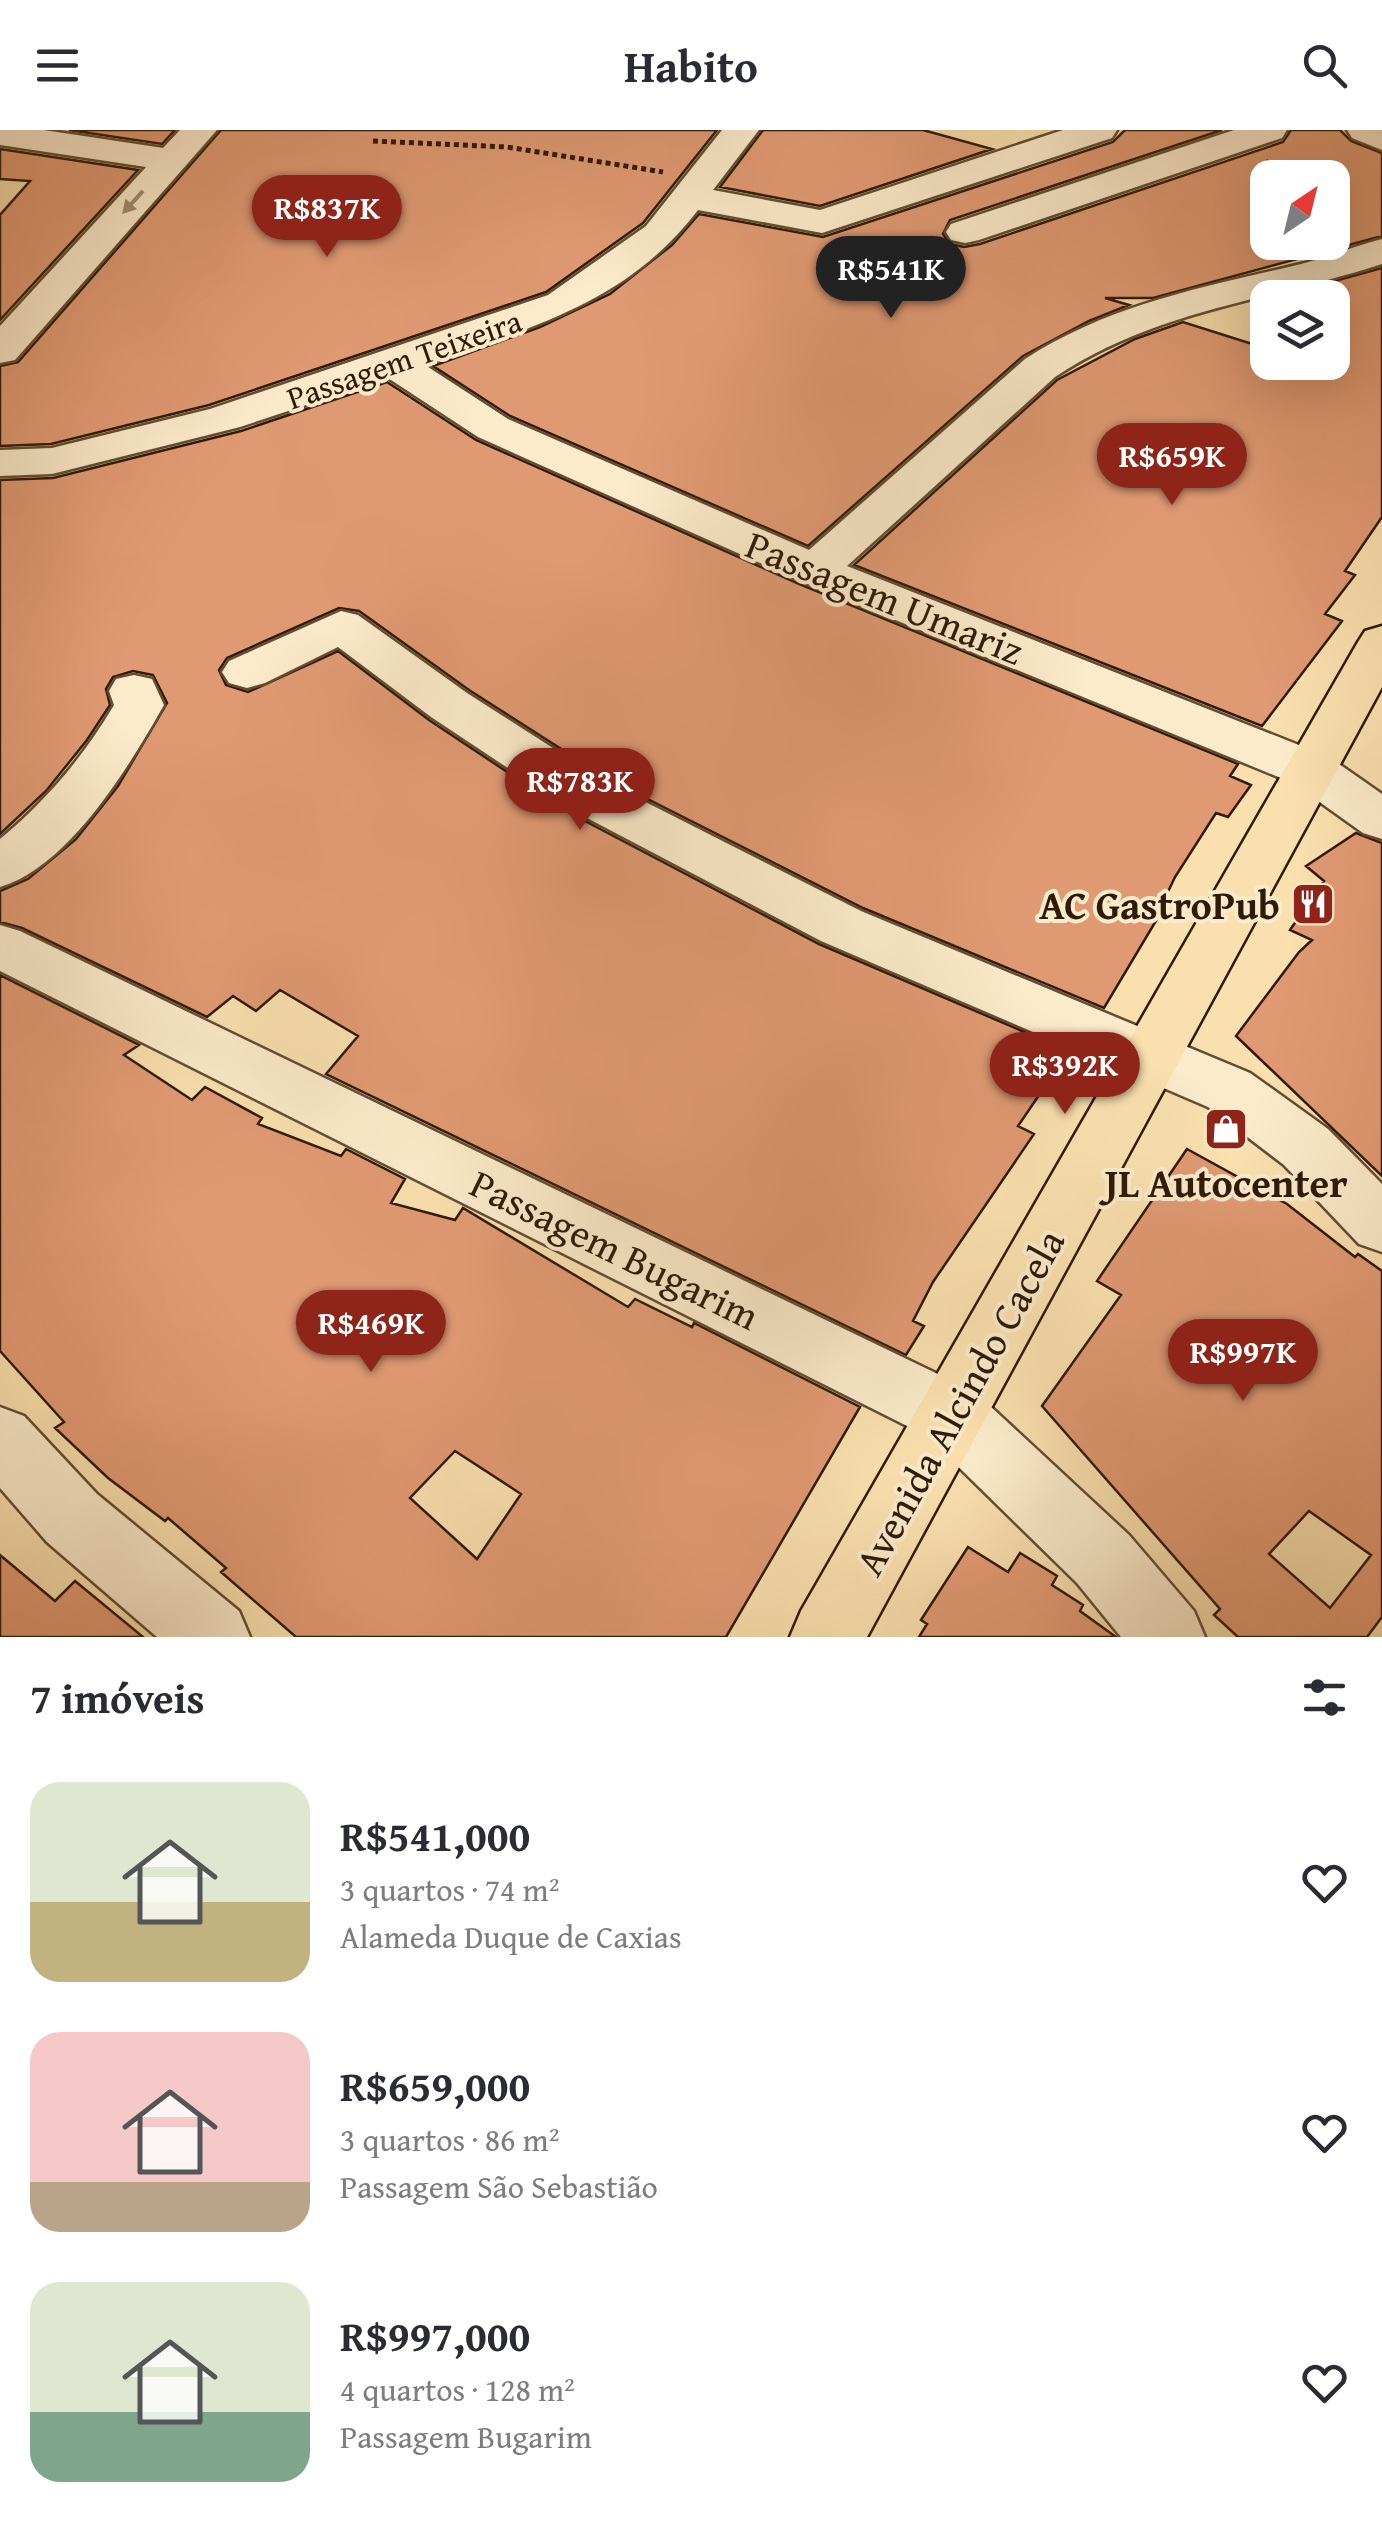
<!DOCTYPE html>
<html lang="pt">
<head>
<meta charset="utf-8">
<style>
  body { margin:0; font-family:"Gentium Book Plus",serif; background:#f7f7f7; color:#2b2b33; height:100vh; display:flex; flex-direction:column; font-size:38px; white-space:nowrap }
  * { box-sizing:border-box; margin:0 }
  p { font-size:32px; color:#7c7c81 }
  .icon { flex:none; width:55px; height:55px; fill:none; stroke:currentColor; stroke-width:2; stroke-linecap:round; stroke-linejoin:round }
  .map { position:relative; height:1507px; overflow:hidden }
  .side { display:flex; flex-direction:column; background:#fff; flex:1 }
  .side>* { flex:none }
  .needle { width:65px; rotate:35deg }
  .controls { position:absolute; left:1250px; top:30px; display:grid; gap:20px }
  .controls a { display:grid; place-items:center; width:100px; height:100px; border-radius:20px; background:#fff; box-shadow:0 10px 40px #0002; font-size:50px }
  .price { position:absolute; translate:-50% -85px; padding:0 22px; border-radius:35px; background:#8f2418; color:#fff; font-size:32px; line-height:65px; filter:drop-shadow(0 2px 5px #0008) }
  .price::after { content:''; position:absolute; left:50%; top:60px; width:30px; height:22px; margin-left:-15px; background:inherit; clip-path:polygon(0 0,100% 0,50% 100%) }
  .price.selected { background:#222; color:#fff }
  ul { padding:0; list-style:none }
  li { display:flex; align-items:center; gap:30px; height:250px; padding:0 30px }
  li span { display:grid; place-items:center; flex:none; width:280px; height:200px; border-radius:30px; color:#555 }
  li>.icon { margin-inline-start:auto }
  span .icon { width:120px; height:120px; fill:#fffc; stroke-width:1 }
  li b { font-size:42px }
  h2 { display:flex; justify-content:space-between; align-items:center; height:120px; padding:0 30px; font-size:42px }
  header { display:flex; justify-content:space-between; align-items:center; height:130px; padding:0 30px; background:#fff; font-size:45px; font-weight:800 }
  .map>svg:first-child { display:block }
  .building { fill:#e09a73; stroke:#2f1a08; stroke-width:2.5; fill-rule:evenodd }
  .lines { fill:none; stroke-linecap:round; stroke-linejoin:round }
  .minor-casing { stroke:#624c32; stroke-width:5 }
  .major-casing { stroke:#2f1a08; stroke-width:5 }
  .path { stroke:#2f1a08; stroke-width:5; stroke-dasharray:5 4; stroke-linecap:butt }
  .minor { fill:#fcebcb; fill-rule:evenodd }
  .major { fill:#fae0af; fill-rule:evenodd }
  .oneway { fill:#a08d73 }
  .labels { text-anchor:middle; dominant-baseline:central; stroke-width:8; stroke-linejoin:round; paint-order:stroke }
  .far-street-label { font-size:32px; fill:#2f1a08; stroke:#fcebcb }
  .street-label { font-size:40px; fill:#2f1a08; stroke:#fcebcb }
  .poi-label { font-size:40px; font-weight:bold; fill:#2f1a08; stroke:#fcebcb; text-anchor:end }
</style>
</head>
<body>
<header><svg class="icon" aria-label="menu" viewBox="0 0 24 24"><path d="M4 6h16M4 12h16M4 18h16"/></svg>Habito<svg class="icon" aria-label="search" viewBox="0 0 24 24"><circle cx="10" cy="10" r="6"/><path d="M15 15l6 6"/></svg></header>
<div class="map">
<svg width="1382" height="1507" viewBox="0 0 1382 1507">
  <rect width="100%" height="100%" fill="#fae0af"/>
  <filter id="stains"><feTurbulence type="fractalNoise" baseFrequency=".002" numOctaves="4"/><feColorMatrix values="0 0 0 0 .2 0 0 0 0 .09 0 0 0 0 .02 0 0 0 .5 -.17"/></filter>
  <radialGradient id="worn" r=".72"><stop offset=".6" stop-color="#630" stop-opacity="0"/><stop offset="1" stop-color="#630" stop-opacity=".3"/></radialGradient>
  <path class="building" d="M69 0H175L162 14Z
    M221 0H717L643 93 546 162 209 275 51 314 0 316V236L18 232Z
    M763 0H923L992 19 820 76 720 57Z
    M1125 0H1222L950 90 943 104 950 114 964 117 980 114 1283 12 1291 0H1340L1351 11 1382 23V106L1153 168H1105L1129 175 1089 191 1023 226 808 416 510 286 433 236 540 197 610 164 672 115 699 84 823 107 1113 12ZM1268 31 1301 48H1332V112H1268Z
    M0 19 138 40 0 190V85L30 51 0 49Z
    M1382 138V387L1345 441 1355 445 1325 484 1342 491 1262 596 854 435 1057 250 1135 209 1183 192 1268 219V232H1312L1332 239V168H1273Z
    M387 252 476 310 797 453 1238 634 1230 646 1251 655 1228 687 1216 683 1175 747 1165 768 1169 769 1104 878 863 778 608 649 469 560 359 481 339 478 227 528 219 540 226 555 248 562 338 521 429 590 566 681 819 814 1069 921 1018 996 1034 1004 933 1152 913 1191 924 1196 906 1225 326 944 358 906 280 860 256 881 233 866 207 887 22 798 0 792V761L28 749 76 709 118 656 167 573 153 545 133 541 113 547 106 559 110 575 87 610 46 661 0 704V350L53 348 241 301Z
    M1356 703 1382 713V1046L1236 906 1299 822 1312 810 1290 800 1324 751 1306 736Z
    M0 845 139 915 124 925 192 970 205 957 262 988 258 994 341 1026 346 1019 405 1049 391 1073 455 1090 463 1078 628 1177 635 1169 692 1197 694 1193 860 1277 726 1507H296L221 1442 226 1438 168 1388 165 1391 108 1348 55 1298 64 1292 0 1221ZM455 1321 521 1364 477 1429 410 1368Z
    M1187 1019 1287 1074 1355 1127 1358 1124 1382 1141V1487L1367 1507H1238L1214 1485 1220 1479 1042 1276 1121 1165 1097 1151ZM1309 1381 1371 1425 1330 1478 1269 1424Z
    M968 1417 1008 1442 1020 1423 1057 1446 1052 1455 1083 1475 1080 1481 1116 1507H919L927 1494 921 1490Z
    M0 1425 55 1471 75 1451 143 1507H0Z"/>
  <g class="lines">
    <g class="minor-casing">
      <path id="minor" d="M0 0H44L163 18 180 0H217L15 230 0 233V196L146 37 0 15Z
        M722 0H759L713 60 820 80 1063 0H1117L1112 8 822 103 698 80C626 174 531 197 425 235L508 289 809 420 1025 229C1110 174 1204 157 1301 134 1328 127 1355 116 1382 109V134C1268 171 1157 179 1055 247L847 436 1329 627 1382 664V709L1363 703 1293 653 798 450 478 307 388 248 240 297 52 344 0 346V320L52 318 210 279 548 165 646 96Z
        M1234 0H1287L1282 8 979 110 965 113 951 110 946 102 951 94Z
        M1347 0H1382V20L1352 8Z
        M341 481 358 485 467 563 606 652 861 781 1250 943 1328 999 1382 1054V1122L1359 1114 1284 1035 1208 977 821 811 568 678 431 587 338 517 265 553 247 558 229 553 222 542 229 531Z
        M134 545 152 549 164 575C130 635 69 737 0 757V709C46 671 84 626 114 575L109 561 116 549Z
        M0 795 20 801 975 1262 1129 1405 1194 1481 1205 1507H1121L1077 1453 927 1306 0 841Z
        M0 1277 24 1286 97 1364 239 1481 250 1507H157L47 1412 0 1358Z"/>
    </g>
    <g class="major-casing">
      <path id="major" d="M1382 496V557L867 1507H790L801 1481 1358 512 1365 501Z"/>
    </g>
    <path class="path" d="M373 11 507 17 663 42"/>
    <use href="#minor" class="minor"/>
    <use href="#major" class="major"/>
  </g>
  <defs><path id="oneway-solid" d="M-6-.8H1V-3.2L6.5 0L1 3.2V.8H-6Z" transform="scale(2.5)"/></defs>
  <use class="oneway" href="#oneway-solid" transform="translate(133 72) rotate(132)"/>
  <defs>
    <g id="restaurant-square" transform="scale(2.25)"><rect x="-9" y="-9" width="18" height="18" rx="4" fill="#8f2418" stroke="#fcebcb"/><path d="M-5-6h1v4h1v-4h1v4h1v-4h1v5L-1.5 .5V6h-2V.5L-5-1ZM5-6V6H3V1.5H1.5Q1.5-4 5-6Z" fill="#fff"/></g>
    <g id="shop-square" transform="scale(2.25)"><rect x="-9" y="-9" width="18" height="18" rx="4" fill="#8f2418" stroke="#fcebcb"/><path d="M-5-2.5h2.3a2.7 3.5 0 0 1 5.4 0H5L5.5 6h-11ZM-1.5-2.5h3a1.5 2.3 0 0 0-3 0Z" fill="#fff"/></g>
  </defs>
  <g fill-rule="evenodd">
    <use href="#restaurant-square" x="1313" y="774"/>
    <use href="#shop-square" x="1226" y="999"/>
  </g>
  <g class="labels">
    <g class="far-street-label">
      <text transform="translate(404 229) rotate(-19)">Passagem Teixeira</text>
    </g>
    <g class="street-label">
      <text transform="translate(885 467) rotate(22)">Passagem Umariz</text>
      <text transform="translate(615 1119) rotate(26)">Passagem Bugarim</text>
      <text transform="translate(959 1272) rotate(-61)">Avenida Alcindo Cacela</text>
    </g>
    <g class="poi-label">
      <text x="1280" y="774">AC GastroPub</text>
      <text x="1226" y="1052" text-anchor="middle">JL Autocenter</text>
    </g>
  </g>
  <rect width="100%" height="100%" filter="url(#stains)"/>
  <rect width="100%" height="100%" fill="url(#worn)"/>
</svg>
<div class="controls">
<a><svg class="needle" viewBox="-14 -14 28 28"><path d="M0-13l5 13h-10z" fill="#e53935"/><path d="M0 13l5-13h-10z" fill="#7c7c81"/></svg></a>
<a><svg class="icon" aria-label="layers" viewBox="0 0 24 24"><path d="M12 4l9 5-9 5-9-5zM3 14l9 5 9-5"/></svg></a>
</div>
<b class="price" style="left:327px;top:130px">R$837K</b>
<b class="price selected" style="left:891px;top:191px">R$541K</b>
<b class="price" style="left:1172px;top:378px">R$659K</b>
<b class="price" style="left:580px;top:703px">R$783K</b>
<b class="price" style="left:1065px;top:987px">R$392K</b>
<b class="price" style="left:371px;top:1245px">R$469K</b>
<b class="price" style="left:1243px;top:1274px">R$997K</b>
</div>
<section class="side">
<h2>7 imóveis<svg class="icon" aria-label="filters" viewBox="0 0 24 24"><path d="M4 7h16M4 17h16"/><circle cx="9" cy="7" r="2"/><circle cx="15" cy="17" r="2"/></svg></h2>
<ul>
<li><span style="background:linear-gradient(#dfe7d0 60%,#c2b280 0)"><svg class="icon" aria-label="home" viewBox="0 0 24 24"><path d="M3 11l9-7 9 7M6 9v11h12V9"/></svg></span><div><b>R$541,000</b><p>3 quartos · 74 m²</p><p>Alameda Duque de Caxias</p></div><svg class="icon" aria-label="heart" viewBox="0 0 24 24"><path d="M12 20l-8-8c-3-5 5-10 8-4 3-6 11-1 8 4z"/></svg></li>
<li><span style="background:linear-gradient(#f6c9c9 75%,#b9a48a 0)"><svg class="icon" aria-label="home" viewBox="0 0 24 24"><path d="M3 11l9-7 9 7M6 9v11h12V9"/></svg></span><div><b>R$659,000</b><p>3 quartos · 86 m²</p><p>Passagem São Sebastião</p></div><svg class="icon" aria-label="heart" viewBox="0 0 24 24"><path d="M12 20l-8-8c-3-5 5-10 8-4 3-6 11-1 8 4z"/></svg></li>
<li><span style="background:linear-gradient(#dfe7d0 65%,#7fa58c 0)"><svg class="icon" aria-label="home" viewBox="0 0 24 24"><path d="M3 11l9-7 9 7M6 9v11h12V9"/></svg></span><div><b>R$997,000</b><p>4 quartos · 128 m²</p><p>Passagem Bugarim</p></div><svg class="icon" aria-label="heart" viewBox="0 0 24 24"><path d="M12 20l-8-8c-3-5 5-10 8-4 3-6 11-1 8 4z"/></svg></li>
</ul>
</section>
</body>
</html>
